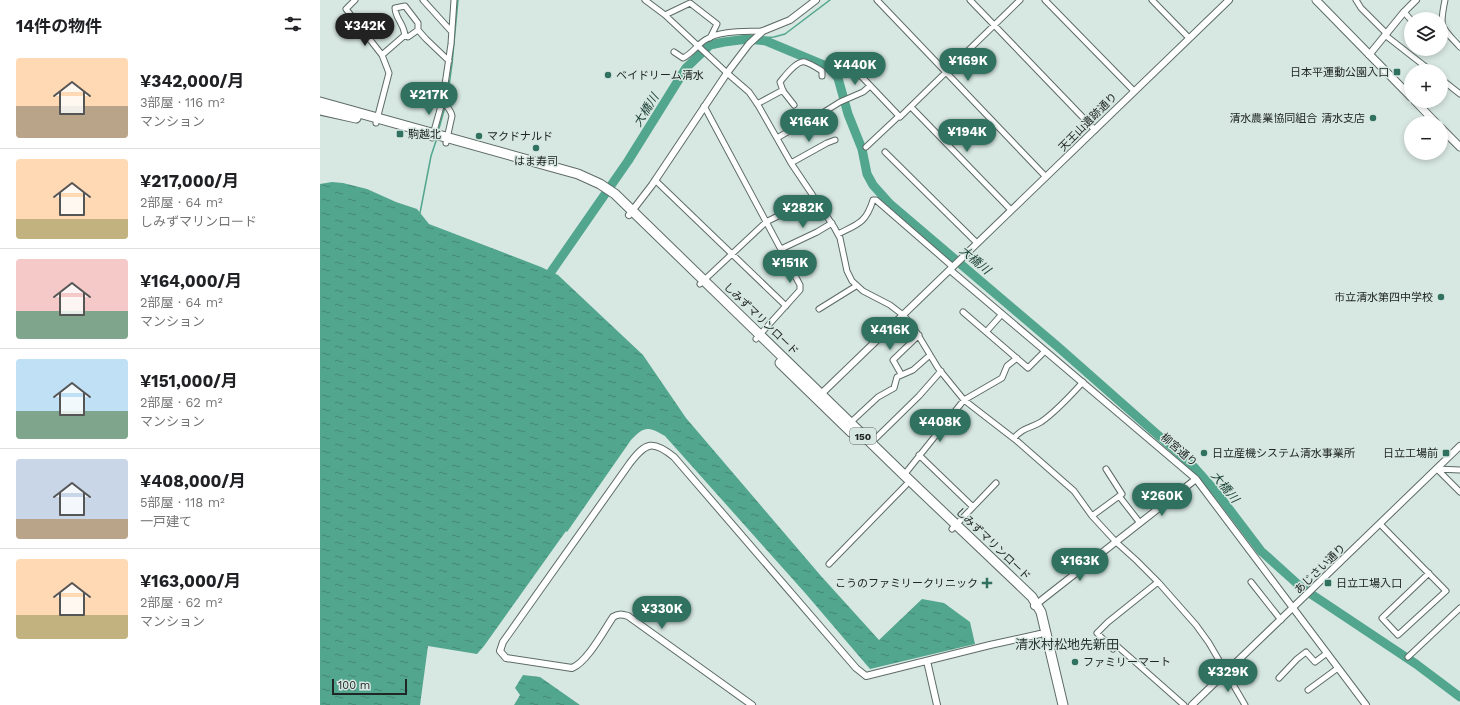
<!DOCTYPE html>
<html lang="ja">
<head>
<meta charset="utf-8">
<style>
  body { margin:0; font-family:"Work Sans","Noto Sans JP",sans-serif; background:#f2f2f2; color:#202124; height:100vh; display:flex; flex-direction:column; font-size:15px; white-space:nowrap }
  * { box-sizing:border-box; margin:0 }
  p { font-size:13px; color:#757577 }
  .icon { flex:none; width:22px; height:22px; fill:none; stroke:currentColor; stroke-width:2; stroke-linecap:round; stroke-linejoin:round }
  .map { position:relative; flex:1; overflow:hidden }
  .side { display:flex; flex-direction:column; background:#fff; width:320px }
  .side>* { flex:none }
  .controls { position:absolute; left:1084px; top:12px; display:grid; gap:8px }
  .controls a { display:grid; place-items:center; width:44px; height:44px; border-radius:50%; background:#fff; box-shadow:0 2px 6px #0003; font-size:20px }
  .scale { position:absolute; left:12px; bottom:10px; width:75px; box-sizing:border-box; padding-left:4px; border:2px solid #202624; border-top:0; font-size:11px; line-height:14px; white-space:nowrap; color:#202624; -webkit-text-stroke:3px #d7e7e1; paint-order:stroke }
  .price { position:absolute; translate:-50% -34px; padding:0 9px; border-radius:14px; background:#31715f; color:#fff; font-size:13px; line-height:26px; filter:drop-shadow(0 1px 2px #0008) }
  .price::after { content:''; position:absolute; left:50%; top:24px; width:12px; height:9px; margin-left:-6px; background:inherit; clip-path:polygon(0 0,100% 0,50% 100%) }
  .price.on { background:#222; color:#fff }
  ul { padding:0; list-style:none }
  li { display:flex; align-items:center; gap:12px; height:100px; padding:0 16px }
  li+li { border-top:1px solid #e0e0e0 }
  li span { display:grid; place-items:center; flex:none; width:112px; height:80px; border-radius:4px; color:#555 }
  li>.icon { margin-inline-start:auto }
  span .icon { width:48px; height:48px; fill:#fffc; stroke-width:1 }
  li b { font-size:17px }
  h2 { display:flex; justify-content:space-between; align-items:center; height:48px; padding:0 16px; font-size:17px }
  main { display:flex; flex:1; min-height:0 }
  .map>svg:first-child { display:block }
  .water { fill:url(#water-ripples) }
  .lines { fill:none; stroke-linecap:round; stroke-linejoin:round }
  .stream { stroke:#53a68e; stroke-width:1.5 }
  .river { stroke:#53a68e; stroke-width:9 }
  .minor-casing { stroke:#5d6b66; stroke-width:7 }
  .tertiary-casing { stroke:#5d6b66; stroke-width:8 }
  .secondary-casing { stroke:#5d6b66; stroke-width:9 }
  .trunk-casing { stroke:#5d6b66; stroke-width:11 }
  .minor { stroke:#fff; stroke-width:5 }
  .tertiary { stroke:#fff; stroke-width:6 }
  .secondary { stroke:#fff; stroke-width:7 }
  .trunk { stroke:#fff; stroke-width:9 }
  .poi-dot { fill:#31715f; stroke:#d7e7e1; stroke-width:1.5 }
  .labels { text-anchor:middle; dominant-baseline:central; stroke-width:3; stroke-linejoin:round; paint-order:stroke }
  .shield { fill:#d7e7e1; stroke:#57605d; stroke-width:1 }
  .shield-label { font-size:10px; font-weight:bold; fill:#202624 }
  .poi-label { font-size:11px; fill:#202624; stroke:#d7e7e1; text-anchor:start }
  .street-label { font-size:11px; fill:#202624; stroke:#d7e7e1 }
  .water-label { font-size:12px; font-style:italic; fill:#1b4136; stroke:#d7e7e1 }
  .quarter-label { font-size:13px; fill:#27332f; stroke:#d7e7e1 }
</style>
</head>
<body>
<main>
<section class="side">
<h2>14件の物件<svg class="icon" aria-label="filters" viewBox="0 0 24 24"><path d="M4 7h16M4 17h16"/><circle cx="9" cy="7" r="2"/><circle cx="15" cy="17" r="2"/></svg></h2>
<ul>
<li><span style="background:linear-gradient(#ffd9b3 60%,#b9a48a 0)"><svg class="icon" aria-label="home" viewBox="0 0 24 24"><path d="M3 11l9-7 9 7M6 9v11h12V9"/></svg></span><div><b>¥342,000/月</b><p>3部屋 · 116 m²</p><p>マンション</p></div></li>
<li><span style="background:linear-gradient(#ffd9b3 75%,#c2b280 0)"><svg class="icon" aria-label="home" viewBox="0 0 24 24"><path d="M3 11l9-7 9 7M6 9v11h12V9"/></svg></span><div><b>¥217,000/月</b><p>2部屋 · 64 m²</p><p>しみずマリンロード</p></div></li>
<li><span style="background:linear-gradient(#f6c9c9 65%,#7fa58c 0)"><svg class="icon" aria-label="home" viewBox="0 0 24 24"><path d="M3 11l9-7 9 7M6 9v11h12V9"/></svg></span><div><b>¥164,000/月</b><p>2部屋 · 64 m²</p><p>マンション</p></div></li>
<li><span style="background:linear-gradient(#bfe0f5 65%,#7fa58c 0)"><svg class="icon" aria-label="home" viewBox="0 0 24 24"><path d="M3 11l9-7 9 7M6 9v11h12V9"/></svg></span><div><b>¥151,000/月</b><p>2部屋 · 62 m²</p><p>マンション</p></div></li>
<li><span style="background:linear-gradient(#c9d6e8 75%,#b9a48a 0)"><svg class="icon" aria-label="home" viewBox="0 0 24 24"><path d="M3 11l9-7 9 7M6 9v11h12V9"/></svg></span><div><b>¥408,000/月</b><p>5部屋 · 118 m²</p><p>一戸建て</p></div></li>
<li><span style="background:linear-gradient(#ffd9b3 70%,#c2b280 0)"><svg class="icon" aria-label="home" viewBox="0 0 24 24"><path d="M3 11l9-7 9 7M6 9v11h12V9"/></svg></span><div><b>¥163,000/月</b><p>2部屋 · 62 m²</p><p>マンション</p></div></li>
</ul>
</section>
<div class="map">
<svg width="1140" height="705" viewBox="0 0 1140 705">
  <defs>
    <pattern id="water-ripples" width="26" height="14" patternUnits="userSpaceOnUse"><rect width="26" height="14" fill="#53a68e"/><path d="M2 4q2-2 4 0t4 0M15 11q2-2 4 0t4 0" fill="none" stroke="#448774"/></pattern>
  </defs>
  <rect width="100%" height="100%" fill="#d7e7e1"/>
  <path class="water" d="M12 182 23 183 47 189 76 202 97 209 109 224 221 267 238 275 323 355 366 418 501 576 559 640 602 599 624 603 650 622 655 644 550 669 486 594 345 436C328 426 324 426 311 440L247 532 246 531 164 646 157 654 108 646 100 705H0V184Z
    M203 675 220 677 260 705H194L200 695 195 688Z"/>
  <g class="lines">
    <path class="stream" d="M439 38 454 37 465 34 510 0
      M127 101 132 64 138 0
      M118 132 125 107
      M100 213 111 156 117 138"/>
    <path class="river" d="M231 272 308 161 366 68 390 45 404 42 428 39 446 41 506 66 512 71 518 78 528 114 542 149 547 174 553 185 570 204 737 346 873 466 897 493 941 551 982 588 1096 664 1140 697"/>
    <g class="minor-casing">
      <path id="minor" d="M35 0 26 9 62 55 85 35C83 22 76 20 75 8L85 6 98 23V30L106 39 129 61
        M103 0 131 31
        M325 0 345 15 407 73 429 92 438 105 471 163 514 227 520 238 527 271 532 281 543 291 570 305 583 315 592 325 618 368 644 400 697 441 754 491 772 516 796 542 816 560 838 582 876 625 889 643 925 705
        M557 0 726 177
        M650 0 775 130
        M725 0 814 91
        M832 0 869 38
        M1036 0 1041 8 1066 33
        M1125 0C1119 29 1121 26 1140 47
        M1084 12 1091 20
        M345 15 370 3 397 24 390 38
        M85 35 88 37 98 30
        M1065 35 1111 71
        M354 52 363 58C372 54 377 45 385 40 401 30 425 32 443 31
        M542 77 580 117 700 0
        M1121 79 1140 94
        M437 104 463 90
        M474 105 463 91 460 82C465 76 477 60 485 62 491 64 497 68 502 71V76
        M384 106 480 285V290L436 339
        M591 107 691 210
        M56 123 69 73 62 55
        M112 138 123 99
        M457 138 476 127 494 123 504 112 520 102 543 92 550 86
        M126 143 132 116C131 109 124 105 123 98L131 44 134 0
        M546 147 579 116
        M565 152 657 243
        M471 163 507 143 515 140
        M335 180 466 306
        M518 234C538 224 546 223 553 200H556L633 267
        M461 249 497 232 512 223
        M380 284 446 222 494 198
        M499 309 536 286
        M643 312 708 368 725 351
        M666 332 682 314
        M581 374 573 360 599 335
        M530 423 558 397 574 388 577 377 593 370 610 355
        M694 438C704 427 709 429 721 422 737 411 750 396 763 382
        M551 443 599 396 621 371
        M599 455 653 507
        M1117 469 1140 492
        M1117 469 1140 470
        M584 475 644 400 682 378 687 366 697 358
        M799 496 820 523
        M772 516 802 494 786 469
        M1060 524 1126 591 1078 635 1062 618 1109 573
        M632 529 676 483
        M509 564 586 485
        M838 582 788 622 777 633 793 649 796 645 864 705
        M931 582 961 620
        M1088 657 1140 608
        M959 678 977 659 986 652 995 662 1007 653
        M988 690 1018 668"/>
    </g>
    <g class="tertiary-casing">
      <path id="tertiary" d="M1049 55 1084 12 1096 0
        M309 215 332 185 407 73 429 44 443 31 470 20 496 0
        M630 270 876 479 1046 705
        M498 397 909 0
        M714 606 876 479
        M607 661 617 705
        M432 705 308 616C301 614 298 614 293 617 283 632 267 662 252 668L186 658 180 651 183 642 310 463C326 442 333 440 354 457L536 668 546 676 670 645 720 634
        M872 705 1140 446"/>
    </g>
    <g class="secondary-casing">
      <path id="secondary" d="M996 0 1091 97
        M1095 101 1116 123
        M1121 128 1140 147"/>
    </g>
    <g class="trunk-casing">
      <path id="trunk" d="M0 102 258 174 280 184 295 194 584 475 712 597 721 612 743 705
        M0 110 36 118
        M460 363 531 432"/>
    </g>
    <use href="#minor" class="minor"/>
    <use href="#tertiary" class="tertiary"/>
    <use href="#secondary" class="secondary"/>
    <use href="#trunk" class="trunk"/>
  </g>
  <g class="poi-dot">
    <rect x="1073" y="68" width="8" height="8" rx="2"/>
    <circle cx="288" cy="75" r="4"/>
    <circle cx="1053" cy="118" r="4"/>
    <rect x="76" y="130" width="8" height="8" rx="2"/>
    <circle cx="159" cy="136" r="4"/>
    <circle cx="216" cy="148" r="4"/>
    <circle cx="1121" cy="297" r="4"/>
    <circle cx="884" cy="453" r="4"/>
    <rect x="1122" y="449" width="8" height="8" rx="2"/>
    <path d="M665 577h4v4h4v4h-4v4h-4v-4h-4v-4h4z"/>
    <rect x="1004" y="579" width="8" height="8" rx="2"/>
    <circle cx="755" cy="662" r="4"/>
  </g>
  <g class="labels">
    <rect class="shield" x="530" y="428" width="26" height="16" rx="3"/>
    <g class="shield-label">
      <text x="543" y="436">150</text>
    </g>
    <g class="poi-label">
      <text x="1069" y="72" text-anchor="end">日本平運動公園入口</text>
      <text x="296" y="75">ベイドリーム清水</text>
      <text x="1045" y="118" text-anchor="end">清水農業協同組合 清水支店</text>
      <text x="88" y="134">駒越北</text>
      <text x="167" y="136">マクドナルド</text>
      <text x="216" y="161" text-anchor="middle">はま寿司</text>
      <text x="1113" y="297" text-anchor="end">市立清水第四中学校</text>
      <text x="892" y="453">日立産機システム清水事業所</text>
      <text x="1118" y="453" text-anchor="end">日立工場前</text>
      <text x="658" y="583" text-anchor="end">こうのファミリークリニック</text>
      <text x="1016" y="583">日立工場入口</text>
      <text x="763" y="662">ファミリーマート</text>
    </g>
    <g class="street-label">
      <text transform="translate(768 122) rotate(-45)">天王山遺跡通り</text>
      <text transform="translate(441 319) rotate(44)">しみずマリンロード</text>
      <text transform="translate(859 450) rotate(41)">柳宮通り</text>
      <text transform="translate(673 544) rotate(44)">しみずマリンロード</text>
      <text transform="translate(1000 569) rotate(-44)">あじさい通り</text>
    </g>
    <g class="water-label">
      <text transform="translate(326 110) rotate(-58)">大橋川</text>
      <text transform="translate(655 260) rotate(40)">大橋川</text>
      <text transform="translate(905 487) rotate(51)">大橋川</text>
    </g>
    <g class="quarter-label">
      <text x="747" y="644">清水村松地先新田</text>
    </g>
  </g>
</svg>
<div class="controls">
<a><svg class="icon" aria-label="layers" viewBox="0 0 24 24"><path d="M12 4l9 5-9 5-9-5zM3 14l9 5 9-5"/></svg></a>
<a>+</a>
<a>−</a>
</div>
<div class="scale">100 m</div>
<b class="price on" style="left:45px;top:47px">¥342K</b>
<b class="price" style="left:648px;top:82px">¥169K</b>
<b class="price" style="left:535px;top:86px">¥440K</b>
<b class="price" style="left:109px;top:116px">¥217K</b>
<b class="price" style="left:489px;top:143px">¥164K</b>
<b class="price" style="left:647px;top:153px">¥194K</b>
<b class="price" style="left:483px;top:229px">¥282K</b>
<b class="price" style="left:470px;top:284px">¥151K</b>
<b class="price" style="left:570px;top:351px">¥416K</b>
<b class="price" style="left:620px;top:443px">¥408K</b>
<b class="price" style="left:842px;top:517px">¥260K</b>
<b class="price" style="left:760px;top:582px">¥163K</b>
<b class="price" style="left:342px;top:630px">¥330K</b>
<b class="price" style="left:908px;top:693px">¥329K</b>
</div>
</main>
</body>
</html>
